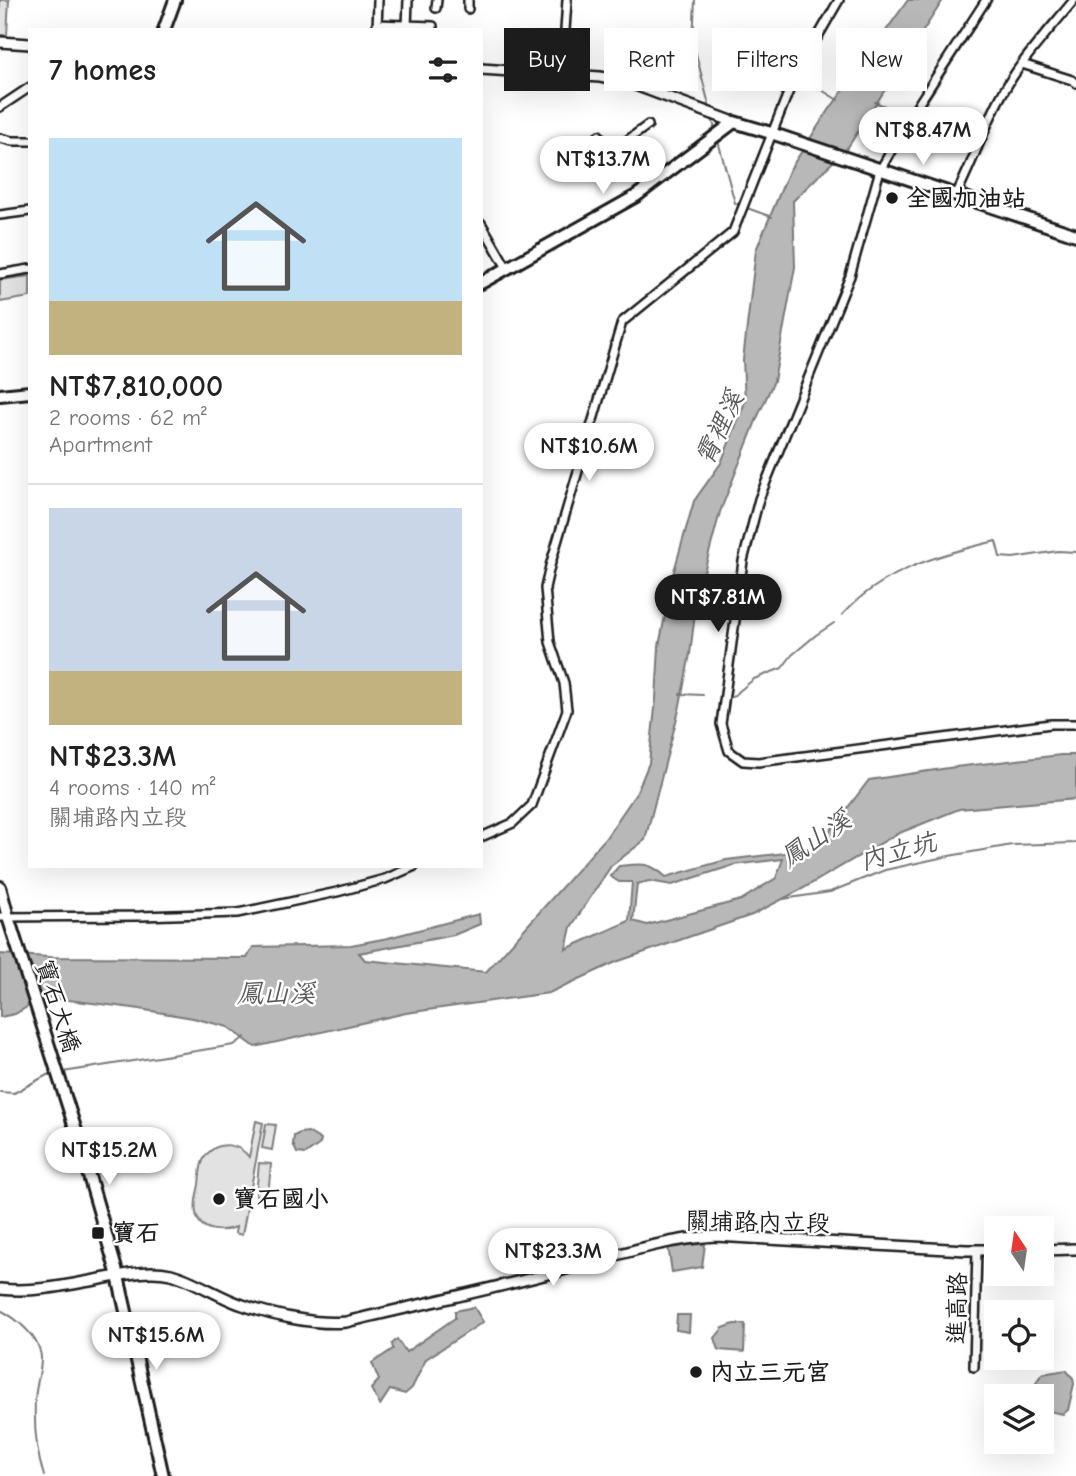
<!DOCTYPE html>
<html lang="en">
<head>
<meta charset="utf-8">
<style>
  body { margin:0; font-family:"Comic Neue","LXGW WenKai TC",sans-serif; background:#f2f2f2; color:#222; height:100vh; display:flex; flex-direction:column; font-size:26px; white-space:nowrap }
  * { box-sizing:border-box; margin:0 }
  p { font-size:23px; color:#767676 }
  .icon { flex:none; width:38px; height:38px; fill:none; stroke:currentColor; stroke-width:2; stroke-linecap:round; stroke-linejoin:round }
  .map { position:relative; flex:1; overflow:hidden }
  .details { position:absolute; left:28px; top:28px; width:455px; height:840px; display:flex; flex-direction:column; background:#fff; border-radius:0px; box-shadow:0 7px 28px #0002 }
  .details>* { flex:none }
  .top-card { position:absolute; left:504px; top:28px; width:466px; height:63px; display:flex; gap:14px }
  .needle { width:46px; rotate:347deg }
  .fabs { position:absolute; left:984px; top:1216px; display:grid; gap:14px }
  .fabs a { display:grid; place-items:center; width:70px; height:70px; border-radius:0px; background:#fff; box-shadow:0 7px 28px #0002; font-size:35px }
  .price { position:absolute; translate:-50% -60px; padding:0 16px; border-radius:24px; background:#fff; color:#222; font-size:23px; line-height:46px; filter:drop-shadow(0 2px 4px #0008) }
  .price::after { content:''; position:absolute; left:50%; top:42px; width:21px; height:16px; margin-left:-10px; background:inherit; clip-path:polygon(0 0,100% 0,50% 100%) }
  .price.on { background:#1c1c1c; color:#fff }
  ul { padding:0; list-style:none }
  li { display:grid; align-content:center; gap:14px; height:371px; padding:0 21px }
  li+li { border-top:2px solid #e0e0e0 }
  li span { display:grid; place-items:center; height:217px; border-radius:0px; color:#555 }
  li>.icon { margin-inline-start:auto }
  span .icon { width:126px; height:126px; fill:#fffc; stroke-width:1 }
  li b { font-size:30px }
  h2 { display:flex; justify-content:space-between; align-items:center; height:84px; padding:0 21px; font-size:30px }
  .chip { padding:0 24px; border-radius:0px; background:#fff; box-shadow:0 7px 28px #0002; font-size:24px; line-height:63px }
  .chip.on { background:#1c1c1c; color:#fff }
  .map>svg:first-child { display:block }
  .green { fill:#e2e2e2; stroke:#7f7f7f; stroke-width:2 }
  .water { fill:#b8b8b8; stroke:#7a7a7a; stroke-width:2; fill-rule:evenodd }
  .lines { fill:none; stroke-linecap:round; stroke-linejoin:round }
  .stream { stroke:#7a7a7a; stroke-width:2 }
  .minor-casing { stroke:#1c1c1c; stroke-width:12 }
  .tertiary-casing { stroke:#1c1c1c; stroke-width:14 }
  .secondary-casing { stroke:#1c1c1c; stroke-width:16 }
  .minor { stroke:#fff; stroke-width:7 }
  .tertiary { stroke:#fff; stroke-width:9 }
  .secondary { stroke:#fff; stroke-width:10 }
  .poi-dot { fill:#1c1c1c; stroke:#fff; stroke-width:2.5 }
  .labels { text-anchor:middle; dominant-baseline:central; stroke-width:5; stroke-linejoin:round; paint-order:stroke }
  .poi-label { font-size:24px; font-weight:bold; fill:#1c1c1c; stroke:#fff; text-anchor:start }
  .street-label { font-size:24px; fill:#1c1c1c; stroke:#fff }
  .water-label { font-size:26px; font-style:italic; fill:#5a5a5a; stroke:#fff }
</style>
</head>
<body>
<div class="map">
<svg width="1076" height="1476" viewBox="0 0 1076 1476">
  <rect width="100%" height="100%" fill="#fff"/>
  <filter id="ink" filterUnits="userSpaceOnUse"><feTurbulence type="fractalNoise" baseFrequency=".0143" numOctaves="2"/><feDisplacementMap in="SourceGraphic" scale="14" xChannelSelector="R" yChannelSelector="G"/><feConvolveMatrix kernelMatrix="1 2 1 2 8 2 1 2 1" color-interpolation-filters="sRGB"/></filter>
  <g filter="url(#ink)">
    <path class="green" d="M0 0H9L7 35H0Z
      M30 276V297L0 302V280Z
      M256 1121 263 1123 242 1235 235 1233 236 1227C221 1233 199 1232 196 1213 194 1204 197 1194 199 1185 200 1175 200 1162 207 1154 220 1140 239 1144 249 1157Z
      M266 1124 276 1125 272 1150 262 1148Z
      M259 1163 271 1164 268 1196 256 1195Z"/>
    <path class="water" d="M908 0H943L848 147 793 201 795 267 774 381 758 416 720 512 697 598 690 654 679 710 645 840 611 866 571 927 566 949 629 921 632 882H619L610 876 619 866C641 864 649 861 666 877L726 860 794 852 820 844 869 780 955 767 1061 755H1076V799L959 809 897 834 802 889 752 915 616 962 549 993 406 1013 255 1047 228 1027 193 1018 133 1008 44 997 15 1014 0 1017V954L49 957 247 958 253 947 351 945 388 938 479 914 480 924 454 935 359 953 365 960 486 972 605 839 637 792 649 763 656 699 659 646 674 571 694 501 721 463 745 402 743 360 756 250 789 171 822 120ZM783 859 776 878 741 900 647 925 633 921 637 884 649 881 672 885 734 865Z
      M308 1132 321 1140 320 1144 306 1154 297 1153 293 1144 294 1136 300 1133Z
      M705 1244 702 1267 672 1272 668 1246Z
      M474 1307 483 1322 426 1359 412 1388 405 1394 390 1390 380 1405 371 1389 379 1380 372 1363 393 1349 392 1344 397 1339 406 1352 455 1318V1311Z
      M677 1315H690L689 1332 676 1330Z
      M734 1324H745L744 1352 719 1350 715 1338 723 1328Z
      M1066 1370 1073 1378 1074 1384 1068 1410 1063 1414C1050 1412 1041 1411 1041 1396H1037L1036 1382 1042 1374Z"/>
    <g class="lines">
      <path class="stream" d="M695 0 693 42 710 109
        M815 86 838 100
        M875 102 896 111
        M712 118 715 129
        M913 123 992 0
        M718 141 735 203 742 206
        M747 208 772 217
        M842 615C881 571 940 554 996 541L1000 557 1013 558 1058 551 1076 552
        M680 694 703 695
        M732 697 754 679 782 668 792 655 816 635 834 623
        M783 899 830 892 885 870 949 856 1012 845 1076 843
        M63 1072 234 1045 245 1037
        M0 1092 14 1093 47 1075 54 1074
        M0 1310C11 1315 18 1321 26 1329 52 1356 37 1369 35 1400 34 1425 36 1452 44 1476"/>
      <g class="minor-casing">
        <path id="minor" d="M986 0 914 111 880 170 850 276 759 499 743 561 721 724 729 751 743 761 758 762 1051 724H1076
          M436 8 437 0
          M468 9V0
          M377 24 433 26V30
          M407 27 408 0
          M377 30 378 0
          M1022 64 1072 80 1076 83
          M562 75 567 0
          M0 107 30 87
          M599 135 610 153 648 125
          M0 138 12 141H30
          M956 195C972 164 983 131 999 100 1018 63 1048 32 1074 0
          M0 215 30 211
          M481 223 507 268
          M0 274 30 269
          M481 837 513 823 532 805 567 710 564 683 550 642 545 588 550 566 622 322 733 232 794 78 839 0
          M0 917 140 916 238 913 337 892 385 879 415 866
          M974 1367 977 1250"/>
      </g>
      <g class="tertiary-casing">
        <path id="tertiary" d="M0 42 30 44
          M481 69 600 77 627 82 734 122
          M1041 1250 1076 1249
          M0 1289C34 1293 68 1285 101 1279 124 1275 148 1269 171 1274 192 1279 219 1297 240 1304 270 1315 314 1325 346 1322 417 1305 489 1290 559 1271 612 1257 662 1239 716 1236L966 1250H996"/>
      </g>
      <g class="secondary-casing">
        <path id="secondary" d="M164 30 175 0
          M481 283 636 196 734 122 771 133 1076 235
          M0 395 30 392
          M0 887 8 917 76 1131 118 1276 163 1476"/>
      </g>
      <use href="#minor" class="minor"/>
      <use href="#tertiary" class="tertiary"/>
      <use href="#secondary" class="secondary"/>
    </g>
  </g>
  <g class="poi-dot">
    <circle cx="892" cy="198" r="7"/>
    <circle cx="219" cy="1199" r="7"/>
    <rect x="91" y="1226" width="14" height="14" rx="3.5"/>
    <circle cx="696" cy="1372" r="7"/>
  </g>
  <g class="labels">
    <g class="poi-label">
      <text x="906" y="198">全國加油站</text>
      <text x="233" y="1199">寶石國小</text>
      <text x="112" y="1233">寶石</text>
      <text x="710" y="1372">內立三元宮</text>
    </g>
    <g class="street-label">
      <text transform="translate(58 1006) rotate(72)">寶石大橋</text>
      <text transform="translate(758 1222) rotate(1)">關埔路內立段</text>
      <text transform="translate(957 1308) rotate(-89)">進高路</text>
    </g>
    <g class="water-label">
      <text transform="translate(720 428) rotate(-65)">霄裡溪</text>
      <text transform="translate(816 839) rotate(-34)">鳳山溪</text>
      <text transform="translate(898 852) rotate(-15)">內立坑</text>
      <text x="276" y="994">鳳山溪</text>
    </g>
  </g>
</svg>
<div class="fabs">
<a><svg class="needle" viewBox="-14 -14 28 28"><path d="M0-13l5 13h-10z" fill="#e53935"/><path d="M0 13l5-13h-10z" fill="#767676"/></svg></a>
<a><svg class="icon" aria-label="locate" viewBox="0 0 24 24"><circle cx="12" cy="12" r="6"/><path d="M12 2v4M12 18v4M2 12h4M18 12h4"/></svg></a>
<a><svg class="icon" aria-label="layers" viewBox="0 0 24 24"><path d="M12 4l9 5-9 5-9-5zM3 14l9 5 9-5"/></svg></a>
</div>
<b class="price" style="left:923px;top:167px">NT$8.47M</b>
<b class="price" style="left:603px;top:196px">NT$13.7M</b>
<b class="price" style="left:589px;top:483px">NT$10.6M</b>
<b class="price on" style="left:718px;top:634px">NT$7.81M</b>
<b class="price" style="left:109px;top:1187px">NT$15.2M</b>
<b class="price" style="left:553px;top:1288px">NT$23.3M</b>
<b class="price" style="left:156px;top:1372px">NT$15.6M</b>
<div class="top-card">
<a class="chip on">Buy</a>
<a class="chip">Rent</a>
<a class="chip">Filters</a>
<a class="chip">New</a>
</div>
<section class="details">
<h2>7 homes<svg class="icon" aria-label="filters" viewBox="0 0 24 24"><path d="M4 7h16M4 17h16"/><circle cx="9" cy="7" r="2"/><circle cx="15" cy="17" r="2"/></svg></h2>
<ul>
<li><span style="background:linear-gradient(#bfe0f5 75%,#c2b280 0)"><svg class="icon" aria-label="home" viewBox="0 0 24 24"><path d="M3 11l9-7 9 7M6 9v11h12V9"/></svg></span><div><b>NT$7,810,000</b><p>2 rooms · 62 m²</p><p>Apartment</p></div></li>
<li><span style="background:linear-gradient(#c9d6e8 75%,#c2b280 0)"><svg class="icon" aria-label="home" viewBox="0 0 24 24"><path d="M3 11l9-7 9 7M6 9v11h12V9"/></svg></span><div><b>NT$23.3M</b><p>4 rooms · 140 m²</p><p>關埔路內立段</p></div></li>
</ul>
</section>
</div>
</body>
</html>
